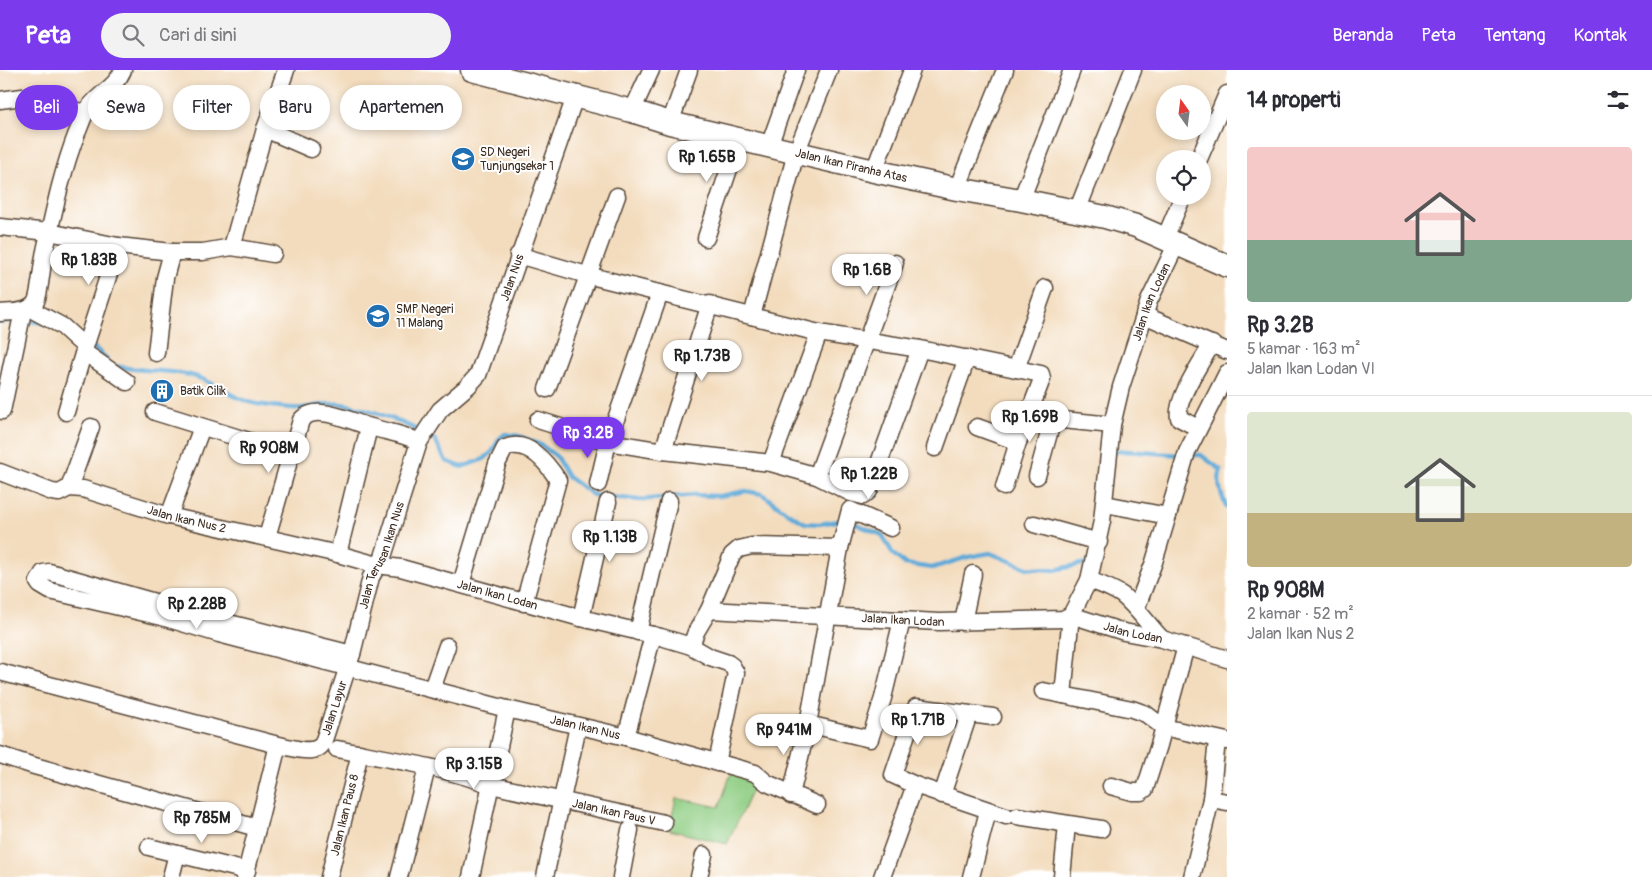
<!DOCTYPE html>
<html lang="id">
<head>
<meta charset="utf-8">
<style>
  body { margin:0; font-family:Pangolin,sans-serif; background:#f2f2f3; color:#2b2b33; height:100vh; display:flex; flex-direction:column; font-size:19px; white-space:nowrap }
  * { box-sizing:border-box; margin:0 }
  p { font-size:16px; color:#7c7c81 }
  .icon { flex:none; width:28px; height:28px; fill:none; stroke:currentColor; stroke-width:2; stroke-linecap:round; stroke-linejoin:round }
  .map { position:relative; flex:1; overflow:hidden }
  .drawer { display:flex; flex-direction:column; background:#fff; width:425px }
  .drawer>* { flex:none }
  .banner { position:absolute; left:15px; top:15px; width:475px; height:45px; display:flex; gap:10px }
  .needle { width:32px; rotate:346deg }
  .fabs { position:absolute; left:1156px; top:15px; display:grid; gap:10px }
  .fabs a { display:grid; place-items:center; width:55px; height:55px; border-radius:50%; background:#fff; box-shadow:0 2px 8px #0003; font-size:25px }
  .price { position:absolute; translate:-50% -42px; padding:0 11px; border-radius:18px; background:#fff; color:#222; font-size:16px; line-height:32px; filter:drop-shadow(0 1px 2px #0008) }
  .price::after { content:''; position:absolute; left:50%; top:30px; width:15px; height:11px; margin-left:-8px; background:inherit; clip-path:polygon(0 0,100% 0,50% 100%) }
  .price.on { background:#7c3aed; color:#fff }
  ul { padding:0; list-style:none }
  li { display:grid; align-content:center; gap:10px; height:265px; padding:0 20px }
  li+li { border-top:1px solid #e1e1e2 }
  li span { display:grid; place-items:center; height:155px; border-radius:5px; color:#555 }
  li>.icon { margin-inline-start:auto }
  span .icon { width:90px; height:90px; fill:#fffc; stroke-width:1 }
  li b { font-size:21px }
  h2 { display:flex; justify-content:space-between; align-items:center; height:60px; padding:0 20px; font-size:21px }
  .chip { padding:0 18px; border-radius:22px; background:#fff; box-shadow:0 2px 8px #0003; font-size:18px; line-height:45px }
  .chip.on { background:#7c3aed; color:#fff }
  header { display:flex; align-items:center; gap:30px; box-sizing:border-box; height:70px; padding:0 25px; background:#7c3aed; color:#fff }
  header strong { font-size:24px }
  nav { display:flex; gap:28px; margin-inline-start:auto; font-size:18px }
  .search { width:350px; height:45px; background:#f2f2f3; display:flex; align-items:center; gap:12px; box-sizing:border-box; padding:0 18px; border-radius:28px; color:#7c7c81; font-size:19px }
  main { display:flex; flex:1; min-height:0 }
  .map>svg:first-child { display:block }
  .green { fill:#90ce84; stroke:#667c51 }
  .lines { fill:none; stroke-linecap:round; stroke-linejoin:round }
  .stream { stroke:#61aad8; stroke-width:4.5 }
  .street-casing { stroke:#574536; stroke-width:19 }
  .secondary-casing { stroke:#574536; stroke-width:25 }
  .street { stroke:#fff; stroke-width:16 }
  .secondary { stroke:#fff; stroke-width:22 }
  .labels { text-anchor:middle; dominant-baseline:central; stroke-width:4; stroke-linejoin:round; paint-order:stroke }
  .poi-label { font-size:12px; fill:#3b2a1e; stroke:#fff; text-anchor:start }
  .street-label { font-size:12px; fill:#3b2a1e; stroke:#fff }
</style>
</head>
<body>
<header>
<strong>Peta</strong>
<div class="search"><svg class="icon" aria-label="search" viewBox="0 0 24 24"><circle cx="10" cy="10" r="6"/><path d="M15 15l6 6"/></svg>Cari di sini</div>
<nav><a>Beranda</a><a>Peta</a><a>Tentang</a><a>Kontak</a></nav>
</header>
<main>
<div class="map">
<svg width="1227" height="807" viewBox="0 0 1227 807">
  <rect width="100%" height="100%" fill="#fff"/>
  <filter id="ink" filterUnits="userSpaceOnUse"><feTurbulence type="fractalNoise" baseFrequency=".02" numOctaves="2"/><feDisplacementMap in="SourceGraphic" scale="10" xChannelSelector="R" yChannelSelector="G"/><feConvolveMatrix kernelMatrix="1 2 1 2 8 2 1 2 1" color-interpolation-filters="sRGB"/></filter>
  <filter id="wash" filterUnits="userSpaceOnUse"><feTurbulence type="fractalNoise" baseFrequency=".0096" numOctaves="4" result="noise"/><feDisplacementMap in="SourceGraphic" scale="20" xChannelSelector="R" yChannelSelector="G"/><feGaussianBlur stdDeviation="1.12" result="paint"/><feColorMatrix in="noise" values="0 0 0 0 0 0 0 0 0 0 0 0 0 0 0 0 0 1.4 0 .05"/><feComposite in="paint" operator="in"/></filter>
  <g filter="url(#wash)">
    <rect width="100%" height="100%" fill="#f3dcbd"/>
    <path class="green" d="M731 703 752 708 755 714 727 774 669 760 676 728 719 737Z"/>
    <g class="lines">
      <path class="stream" d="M0 252 22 250 43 253
        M90 274 107 289
        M115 296C141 302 169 299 194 306 217 313 234 330 257 334 271 336 289 339 303 338 316 337 327 332 341 334 371 338 403 353 431 366L436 372 446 391 462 397 484 389 492 382 499 369 505 364 519 366 541 375 556 386 568 407 593 425 639 430 695 425 719 426 746 421 762 424 788 443 805 453 819 454 844 450
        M1112 382 1127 381 1182 385
        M1189 385H1201L1221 400C1216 414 1222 426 1227 438
        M851 452 882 465 893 484 905 494 932 498 968 487 990 483 1027 498 1054 500 1087 493 1089 491"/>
    </g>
  </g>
  <g filter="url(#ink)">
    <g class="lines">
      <g class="street-casing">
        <g id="street">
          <path d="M0 30 30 26 44 28 85 44"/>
          <path d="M632 41 651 0"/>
          <path d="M670 53 689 0"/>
          <path d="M265 59 311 79"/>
          <path d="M769 76 796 0"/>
          <path d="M1199 89 1227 24"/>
          <path d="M874 101 912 0"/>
          <path d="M957 119 1005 0"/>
          <path d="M1021 130 1072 0"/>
          <path d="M1077 141 1133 0"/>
          <path d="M0 157 49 162 118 176 172 182 165 208 156 283"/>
          <path d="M706 168 739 69"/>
          <path d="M1165 168 1183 126"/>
          <path d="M172 182H203L232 177"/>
          <path d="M273 184 232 177 265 59 286 0"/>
          <path d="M518 185 587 205 819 263 920 279 1041 304 1042 309 1018 372 1004 417"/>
          <path d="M31 237 36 242 62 256 85 277 66 342"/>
          <path d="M0 243C11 242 28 243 35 233 40 226 42 192 45 181 54 141 62 101 77 63 80 57 82 49 86 42 95 25 115 19 123 0"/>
          <path d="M1144 245 1227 281"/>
          <path d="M752 246 796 83 829 0"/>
          <path d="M85 277 118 176"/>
          <path d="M84 282 127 312"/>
          <path d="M1016 299 1045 218"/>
          <path d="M547 319 617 126"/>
          <path d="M2 341 23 241"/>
          <path d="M1031 341 1053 349 1112 355"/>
          <path d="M155 342 252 372"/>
          <path d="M538 350 608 372 663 381 771 393 817 406 851 423 863 426 869 421 920 279"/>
          <path d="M977 357 1018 372"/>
          <path d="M1198 358 1179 348C1175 330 1202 291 1212 274"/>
          <path d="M935 378 967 288"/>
          <path d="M663 381 710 234"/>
          <path d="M771 393 819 263"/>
          <path id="s1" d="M0 402 52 422 59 423 69 418 83 419 169 446 338 484 377 495 401 498 581 548 661 567 691 576 696 562 709 540 939 552 1063 549 1071 545 1089 510 1102 451 1112 355 1121 317 1149 231 1177 173"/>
          <path d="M817 406 895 193"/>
          <path d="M1037 406 1053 349"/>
          <path d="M598 414 608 372 660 223"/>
          <path d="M69 418 91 357"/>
          <path d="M1105 434 1168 446"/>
          <path d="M169 446 202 357"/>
          <path d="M1034 454 1099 472"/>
          <path d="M891 458 850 440 840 478 808 654 870 669 883 628 902 550"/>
          <path d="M267 467 301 350C306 344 315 342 322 343 339 344 355 353 371 357 387 362 404 364 419 372"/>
          <path d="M338 484 369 357"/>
          <path d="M1089 510C1100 514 1112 518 1122 525 1137 537 1148 555 1162 569"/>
          <path d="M461 514 497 394 505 378C528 368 547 393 558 410L524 533"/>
          <path d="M1136 539 1154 492 1187 382 1227 303"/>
          <path d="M709 540 732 485 739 479 752 476 840 478"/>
          <path d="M581 548 608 432"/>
          <path d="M963 552 973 504"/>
          <path d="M638 562 669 431"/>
          <path d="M691 576 710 587 728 593 732 596 736 603 717 693"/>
          <path id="s2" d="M352 584 225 552 49 502 43 503 38 512 40 515 50 521 162 547 219 564 507 639 626 667 755 703 767 713 817 735"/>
          <path d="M0 602 278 675"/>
          <path d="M432 619 447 576"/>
          <path d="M1043 621 1132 639 1146 644 1163 657 1227 671"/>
          <path id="s3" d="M1063 625 1071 545 1124 562 1162 569 1227 589"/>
          <path d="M993 647 916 637 893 705 915 715 1006 746"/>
          <path d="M626 667 653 565"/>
          <path id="s4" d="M337 679C388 689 443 697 491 715L664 753"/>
          <path d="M0 685 31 695 257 758"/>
          <path d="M1111 716 1132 722H1141L1145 719 1159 675 1186 576"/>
          <path d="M791 725 808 654"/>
          <path d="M942 725 969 644"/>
          <path d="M1211 729 1227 732"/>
          <path d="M1017 746 1101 759"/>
          <path d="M149 777 247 801"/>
          <path d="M171 807 177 784"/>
          <path id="s5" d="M245 807 278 675C291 677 315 687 323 673L352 584 371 507 383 487 419 372 440 340 468 316 478 305 575 27"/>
          <path id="s6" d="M329 807 360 683"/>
          <path d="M399 807 427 698"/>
          <path d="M471 807 507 639"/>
          <path d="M545 807 578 656"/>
          <path d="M621 807 630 760"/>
          <path d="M699 807 704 785"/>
          <path d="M882 807 915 715"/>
          <path d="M971 807 988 741"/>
          <path d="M1062 807 1067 754"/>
          <path d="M1192 807 1211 729 1217 670"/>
        </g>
      </g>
      <g class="secondary-casing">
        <g id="secondary">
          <path id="s7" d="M472 0 632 41 670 53 874 101 957 119 1021 130 1105 147 1136 156 1227 196"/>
        </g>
      </g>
      <use href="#street" class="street"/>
      <use href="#secondary" class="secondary"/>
    </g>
  </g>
  <defs>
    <g id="school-disc" transform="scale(1.25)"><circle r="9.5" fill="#1f6fb2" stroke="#fff"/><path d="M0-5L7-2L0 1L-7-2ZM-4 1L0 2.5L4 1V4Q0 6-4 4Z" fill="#fff"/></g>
    <g id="building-disc" transform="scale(1.25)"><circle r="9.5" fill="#1f6fb2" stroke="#fff"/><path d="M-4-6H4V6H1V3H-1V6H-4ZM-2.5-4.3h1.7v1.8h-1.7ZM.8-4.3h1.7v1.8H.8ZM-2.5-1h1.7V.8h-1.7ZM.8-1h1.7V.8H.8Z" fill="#fff"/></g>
  </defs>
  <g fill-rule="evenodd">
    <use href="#school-disc" x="463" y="89"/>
    <use href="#school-disc" x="378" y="246"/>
    <use href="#building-disc" x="162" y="321"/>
  </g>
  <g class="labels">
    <g class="poi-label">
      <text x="480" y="82">SD Negeri<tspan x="480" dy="14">Tunjungsekar 1</tspan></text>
      <text x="396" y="239">SMP Negeri<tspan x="396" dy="14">11 Malang</tspan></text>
      <text x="180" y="321">Batik Cilik</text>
    </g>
    <g class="street-label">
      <text stroke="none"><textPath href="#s7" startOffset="391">Jalan Ikan Piranha Atas</textPath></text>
      <text stroke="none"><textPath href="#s5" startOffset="694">Jalan Nus</textPath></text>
      <text stroke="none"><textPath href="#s1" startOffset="1446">Jalan Ikan Lodan</textPath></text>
      <text stroke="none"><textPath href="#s1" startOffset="196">Jalan Ikan Nus 2</textPath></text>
      <text stroke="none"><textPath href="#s5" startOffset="381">Jalan Terusan Ikan Nus</textPath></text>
      <text stroke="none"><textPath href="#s1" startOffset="516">Jalan Ikan Lodan</textPath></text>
      <text stroke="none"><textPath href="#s1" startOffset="951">Jalan Ikan Lodan</textPath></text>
      <text stroke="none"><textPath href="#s3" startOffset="145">Jalan Lodan</textPath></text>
      <text stroke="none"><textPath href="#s5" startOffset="221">Jalan Layur</textPath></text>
      <text stroke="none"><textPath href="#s2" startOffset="898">Jalan Ikan Nus</textPath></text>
      <text stroke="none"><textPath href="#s4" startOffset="284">Jalan Ikan Paus V</textPath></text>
      <text stroke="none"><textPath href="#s6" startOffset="64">Jalan Ikan Paus 8</textPath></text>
    </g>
  </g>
</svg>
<div class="fabs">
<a><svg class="needle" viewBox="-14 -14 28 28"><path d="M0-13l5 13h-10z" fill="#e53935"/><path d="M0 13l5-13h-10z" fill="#7c7c81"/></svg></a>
<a><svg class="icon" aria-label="locate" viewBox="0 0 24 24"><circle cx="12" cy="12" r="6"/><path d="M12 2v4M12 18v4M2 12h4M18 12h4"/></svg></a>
</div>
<b class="price" style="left:707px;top:113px">Rp 1.65B</b>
<b class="price" style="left:89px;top:216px">Rp 1.83B</b>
<b class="price" style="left:867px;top:226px">Rp 1.6B</b>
<b class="price" style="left:702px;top:312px">Rp 1.73B</b>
<b class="price" style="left:1030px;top:373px">Rp 1.69B</b>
<b class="price on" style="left:588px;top:389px">Rp 3.2B</b>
<b class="price" style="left:269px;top:404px">Rp 908M</b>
<b class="price" style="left:869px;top:430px">Rp 1.22B</b>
<b class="price" style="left:610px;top:493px">Rp 1.13B</b>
<b class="price" style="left:197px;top:560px">Rp 2.28B</b>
<b class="price" style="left:918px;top:676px">Rp 1.71B</b>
<b class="price" style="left:784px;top:686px">Rp 941M</b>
<b class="price" style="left:474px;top:720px">Rp 3.15B</b>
<b class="price" style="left:202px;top:774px">Rp 785M</b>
<div class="banner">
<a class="chip on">Beli</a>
<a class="chip">Sewa</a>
<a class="chip">Filter</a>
<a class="chip">Baru</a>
<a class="chip">Apartemen</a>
</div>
</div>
<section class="drawer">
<h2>14 properti<svg class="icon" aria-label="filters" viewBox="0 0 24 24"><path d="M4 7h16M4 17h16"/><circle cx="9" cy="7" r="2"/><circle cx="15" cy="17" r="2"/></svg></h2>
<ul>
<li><span style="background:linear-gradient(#f6c9c9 60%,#7fa58c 0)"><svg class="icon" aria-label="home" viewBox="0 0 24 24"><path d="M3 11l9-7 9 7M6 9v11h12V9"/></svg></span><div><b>Rp 3.2B</b><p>5 kamar · 163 m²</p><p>Jalan Ikan Lodan VI</p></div></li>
<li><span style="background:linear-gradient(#dfe7d0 65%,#c2b280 0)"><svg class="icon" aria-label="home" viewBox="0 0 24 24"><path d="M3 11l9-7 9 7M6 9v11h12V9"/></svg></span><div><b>Rp 908M</b><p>2 kamar · 52 m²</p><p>Jalan Ikan Nus 2</p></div></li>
</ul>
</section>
</main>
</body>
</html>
